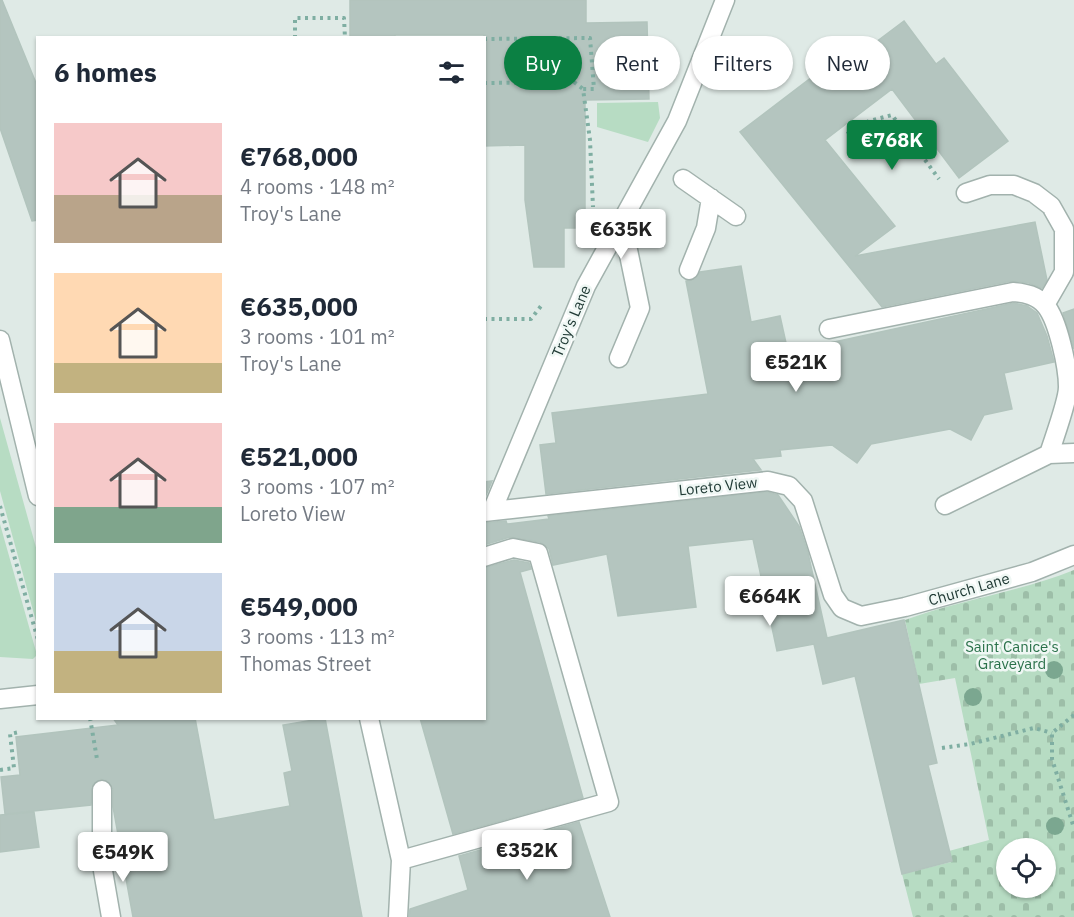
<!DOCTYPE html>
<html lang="en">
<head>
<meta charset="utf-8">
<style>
  body { margin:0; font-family:"IBM Plex Sans",sans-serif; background:#f2f2f3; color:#1f2937; height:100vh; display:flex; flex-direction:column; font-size:22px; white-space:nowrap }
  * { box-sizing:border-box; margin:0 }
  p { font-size:20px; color:#747a83 }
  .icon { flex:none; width:33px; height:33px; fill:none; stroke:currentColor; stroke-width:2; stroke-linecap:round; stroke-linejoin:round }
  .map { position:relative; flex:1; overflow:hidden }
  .drawer { position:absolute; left:36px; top:36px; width:450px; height:684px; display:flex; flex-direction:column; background:#fff; border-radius:0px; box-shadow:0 2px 4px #0004 }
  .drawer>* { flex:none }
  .guide { position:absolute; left:504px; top:36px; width:480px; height:54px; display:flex; gap:12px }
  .fabs { position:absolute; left:996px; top:838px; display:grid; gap:12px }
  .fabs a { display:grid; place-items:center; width:60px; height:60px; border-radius:50%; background:#fff; box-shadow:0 2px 4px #0004; font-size:30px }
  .price { position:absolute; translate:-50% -51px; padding:0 14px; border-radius:6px; background:#fff; color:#222; font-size:20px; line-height:39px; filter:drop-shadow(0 2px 3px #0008) }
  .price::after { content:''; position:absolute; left:50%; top:36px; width:18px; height:14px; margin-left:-9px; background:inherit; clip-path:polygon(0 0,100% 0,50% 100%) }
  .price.current { background:#0b8043; color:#fff }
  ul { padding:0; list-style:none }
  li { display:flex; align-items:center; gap:18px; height:150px; padding:0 18px }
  li span { display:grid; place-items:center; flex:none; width:168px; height:120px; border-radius:0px; color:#555 }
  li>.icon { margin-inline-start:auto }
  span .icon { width:72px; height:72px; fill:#fffc; stroke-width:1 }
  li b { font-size:26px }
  h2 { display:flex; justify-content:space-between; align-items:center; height:72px; padding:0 18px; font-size:26px }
  .pill { padding:0 21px; border-radius:27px; background:#fff; box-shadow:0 2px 4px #0004; font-size:21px; line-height:54px }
  .pill.current { background:#0b8043; color:#fff }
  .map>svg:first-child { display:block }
  .green { fill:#b7dcc3 }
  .cemetery { fill:url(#cemetery-stones); fill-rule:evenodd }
  .building { fill:#b4c5bf; stroke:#b2c4bd; stroke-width:1.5 }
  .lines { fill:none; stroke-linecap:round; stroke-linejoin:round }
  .service-casing { stroke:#a2b2ad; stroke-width:21 }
  .minor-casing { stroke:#a2b2ad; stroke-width:21 }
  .path { stroke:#7faea2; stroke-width:4; stroke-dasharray:3 4.5; stroke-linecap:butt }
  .service { stroke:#fff; stroke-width:18 }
  .minor { stroke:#fff; stroke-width:18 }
  .tree { fill:#7ba790 }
  .labels { text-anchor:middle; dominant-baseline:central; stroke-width:5; stroke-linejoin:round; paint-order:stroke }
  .street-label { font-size:15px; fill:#203a35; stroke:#eff7f4 }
  .park-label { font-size:15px; fill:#2a714a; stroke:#eff7f4 }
</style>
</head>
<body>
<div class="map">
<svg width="1074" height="917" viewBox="0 0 1074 917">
  <defs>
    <pattern id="cemetery-stones" width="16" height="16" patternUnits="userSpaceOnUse" patternTransform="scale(1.5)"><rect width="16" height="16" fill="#b7dcc3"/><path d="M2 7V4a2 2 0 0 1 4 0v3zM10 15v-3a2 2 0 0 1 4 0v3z" fill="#9dbea8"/></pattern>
  </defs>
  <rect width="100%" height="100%" fill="#dfeae6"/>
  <path class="green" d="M658 102 660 118 648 142 597 127V103Z
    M0 418 37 551V625L0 491Z
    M0 524 37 655 33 659 0 657Z"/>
  <path class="cemetery" d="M1074 570V917H913L902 874 951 862 949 851 989 840 955 678 919 684 905 620C960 600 1019 592 1074 570ZM1006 849H1046V888H1006Z"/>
  <path class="building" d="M0 0H2L38 88V220L32 221 0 128Z
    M350 0H586V23L647 22 649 99 585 100V228H564V267H534L525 200V145L484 146V35H395V38H350Z
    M904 21 936 64 944 58 1008 141 959 178 892 89 825 140 895 226 855 256 1035 222 1047 280 1042 288 1029 283 1011 281 882 307 740 132 850 48 856 57Z
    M741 266 751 322 780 316 788 352 1014 303 1027 306 1037 313 1047 336 1054 362 1004 373 1012 409 984 415 971 440 950 429 871 444 857 463 832 445 780 450 781 456 753 459 761 470 546 494 540 445 556 443 552 413 708 394 686 281 695 279 700 272Z
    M1074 309V349L1063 313Z
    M492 481 484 500V482Z
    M767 492 778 495 799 526 808 553 827 638 904 620 937 763 928 765 952 861 902 874 855 676 823 684 814 644 777 651 753 539 688 546 696 607 618 616 607 554 553 565 549 549 540 542 510 537 484 545V523L506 521 507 524 549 519 548 516Z
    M514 560 529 563 531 569 520 572 583 798 453 834 420 718H484V568Z
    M113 718H195L214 820 290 806 284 773 292 771 283 725 325 718 362 917H133L113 807V789L108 781 101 779 93 784 91 805 5 814 1 777 20 775 16 737 118 725Z
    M34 812 39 847 0 852V815Z
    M579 822 610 917H409L410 909 468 890 459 856Z"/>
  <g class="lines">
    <g class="service-casing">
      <path id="service" d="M683 179 736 216
        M966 193 990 185H1014L1034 193 1051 206 1064 229V272L1045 305
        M689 270 706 228 711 198
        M829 329 1013 292C1025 293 1037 295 1046 306 1058 321 1068 367 1068 387 1068 401 1054 438 1049 454
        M619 358 640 308 622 221
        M945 505 1049 454 1074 453
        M369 718 401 860 398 917
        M401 860 609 802 538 553 513 548 484 557"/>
    </g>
    <g class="minor-casing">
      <path id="minor" d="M0 340 38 496
        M492 511 586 286 677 121 725 0
        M484 512 768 481 789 486 803 501 833 595 842 608 861 616 905 607 1032 572 1074 555
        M0 699 38 695
        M102 790V865L111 917"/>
    </g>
    <path class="path" d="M295 38V18H344L345 38
      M484 39 590 38 594 89H583L590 140 593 207
      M484 83 574 82 583 89
      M847 134 869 121 892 115 939 179
      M484 319H531L541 306
      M0 506 38 640
      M1074 715 1052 733V759L1074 828
      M90 718 97 759
      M942 748 970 744 1034 728 1052 733
      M0 770 14 768 10 734 19 732"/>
    <use href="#service" class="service"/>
    <use href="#minor" class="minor"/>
  </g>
  <g class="tree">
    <circle cx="1054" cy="670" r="9"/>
    <circle cx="973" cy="697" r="9"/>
    <circle cx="1055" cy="826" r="9"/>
  </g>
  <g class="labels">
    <g class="street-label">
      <text transform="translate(571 321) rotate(-67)">Troy's Lane</text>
      <text transform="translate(718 486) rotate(-6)">Loreto View</text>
      <text transform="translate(969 589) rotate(-16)">Church Lane</text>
    </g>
    <g class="park-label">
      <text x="1012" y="646">Saint Canice's<tspan x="1012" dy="17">Graveyard</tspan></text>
    </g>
  </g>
</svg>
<div class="fabs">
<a><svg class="icon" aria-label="locate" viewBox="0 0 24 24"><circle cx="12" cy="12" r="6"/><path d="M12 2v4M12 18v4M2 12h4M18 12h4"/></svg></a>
</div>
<b class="price current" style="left:892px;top:171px">€768K</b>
<b class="price" style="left:621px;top:260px">€635K</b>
<b class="price" style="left:796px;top:393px">€521K</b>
<b class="price" style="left:770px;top:627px">€664K</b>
<b class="price" style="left:527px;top:881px">€352K</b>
<b class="price" style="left:123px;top:883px">€549K</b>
<div class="guide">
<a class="pill current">Buy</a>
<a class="pill">Rent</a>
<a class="pill">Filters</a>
<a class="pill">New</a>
</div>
<section class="drawer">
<h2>6 homes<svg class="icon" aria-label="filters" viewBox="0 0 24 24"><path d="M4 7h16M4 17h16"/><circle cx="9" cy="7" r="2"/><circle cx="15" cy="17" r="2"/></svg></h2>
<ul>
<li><span style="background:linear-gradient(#f6c9c9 60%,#b9a48a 0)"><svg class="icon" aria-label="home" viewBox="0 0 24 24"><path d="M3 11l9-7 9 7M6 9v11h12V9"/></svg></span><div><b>€768,000</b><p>4 rooms · 148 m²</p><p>Troy's Lane</p></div></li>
<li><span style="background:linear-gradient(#ffd9b3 75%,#c2b280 0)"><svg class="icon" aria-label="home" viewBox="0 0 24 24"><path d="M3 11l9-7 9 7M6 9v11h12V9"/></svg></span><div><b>€635,000</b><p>3 rooms · 101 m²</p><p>Troy's Lane</p></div></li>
<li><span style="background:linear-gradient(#f6c9c9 70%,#7fa58c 0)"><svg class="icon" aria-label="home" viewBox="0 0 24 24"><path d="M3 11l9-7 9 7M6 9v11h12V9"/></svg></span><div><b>€521,000</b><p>3 rooms · 107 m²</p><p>Loreto View</p></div></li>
<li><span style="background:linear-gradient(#c9d6e8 65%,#c2b280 0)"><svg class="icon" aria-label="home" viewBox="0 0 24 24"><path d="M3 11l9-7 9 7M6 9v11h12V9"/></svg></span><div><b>€549,000</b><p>3 rooms · 113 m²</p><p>Thomas Street</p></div></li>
</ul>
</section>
</div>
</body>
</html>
